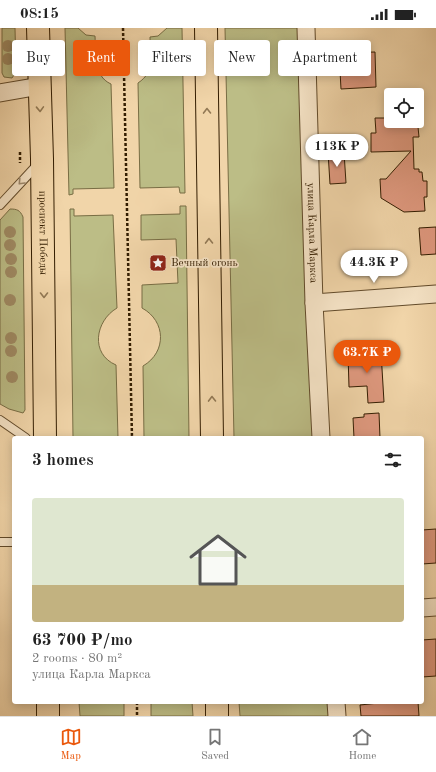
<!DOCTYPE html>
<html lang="en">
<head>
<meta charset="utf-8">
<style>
  body { margin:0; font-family:"Old Standard TT",serif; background:#f2f2f2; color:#222; height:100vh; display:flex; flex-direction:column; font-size:15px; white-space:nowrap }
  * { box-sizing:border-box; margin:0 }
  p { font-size:13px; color:#767676 }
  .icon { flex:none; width:22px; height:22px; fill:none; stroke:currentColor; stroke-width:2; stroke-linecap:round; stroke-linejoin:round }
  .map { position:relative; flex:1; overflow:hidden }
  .side { position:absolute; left:12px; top:408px; width:412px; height:268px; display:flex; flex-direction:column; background:#fff; border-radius:4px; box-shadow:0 2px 10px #0003 }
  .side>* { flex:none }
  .top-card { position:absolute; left:12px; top:12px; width:412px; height:36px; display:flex; gap:8px }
  .fabs { position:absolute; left:384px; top:60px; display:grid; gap:8px }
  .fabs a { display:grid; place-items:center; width:40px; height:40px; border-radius:4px; background:#fff; box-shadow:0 2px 10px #0003; font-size:20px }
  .price { position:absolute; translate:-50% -34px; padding:0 9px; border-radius:14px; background:#fff; color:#222; font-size:13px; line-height:26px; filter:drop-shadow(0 1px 2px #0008) }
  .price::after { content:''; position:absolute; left:50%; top:24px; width:12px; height:9px; margin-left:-6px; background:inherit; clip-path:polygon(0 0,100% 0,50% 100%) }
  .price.current { background:#ea580c; color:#fff }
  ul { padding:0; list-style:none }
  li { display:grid; align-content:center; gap:8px; height:212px; padding:0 20px }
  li+li { border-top:1px solid #e0e0e0 }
  li span { display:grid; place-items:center; height:124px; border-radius:4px; color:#555 }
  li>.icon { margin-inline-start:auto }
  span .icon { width:72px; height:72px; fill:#fffc; stroke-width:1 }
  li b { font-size:17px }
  h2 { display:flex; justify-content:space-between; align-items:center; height:48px; padding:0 20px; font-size:17px }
  .chip { padding:0 14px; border-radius:4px; background:#fff; box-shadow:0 2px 10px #0003; font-size:14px; line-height:36px }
  .chip.current { background:#ea580c; color:#fff }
  .status { display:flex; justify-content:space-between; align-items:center; height:28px; padding:0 20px; background:#fff; direction:ltr }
  .status svg { height:11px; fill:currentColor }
  .tab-bar { display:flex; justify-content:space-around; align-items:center; height:56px; border-top:1px solid #e0e0e0; background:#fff; font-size:11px; color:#767676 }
  .tab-bar a { display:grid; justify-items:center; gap:2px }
  .tab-bar .current { color:#ea580c }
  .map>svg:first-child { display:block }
  .green { fill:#bcbd86; stroke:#786d44 }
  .building { fill:#df997f; stroke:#331d01 }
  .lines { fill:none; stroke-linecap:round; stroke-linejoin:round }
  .lane-casing { stroke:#624b2b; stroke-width:10 }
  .street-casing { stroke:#624b2b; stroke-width:19 }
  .primary-casing { stroke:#331d01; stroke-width:24 }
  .path { stroke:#331d01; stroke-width:2.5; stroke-dasharray:3 2; stroke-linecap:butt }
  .lane { stroke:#f6e4c7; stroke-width:8 }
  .street { stroke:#f6e4c7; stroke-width:17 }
  .primary { stroke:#f1d5a9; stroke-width:22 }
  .tree { fill:#9f8a63 }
  .oneway { stroke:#927955 }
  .oneway2 { stroke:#9e8a6e }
  .labels { text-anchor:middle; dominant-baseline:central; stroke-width:3.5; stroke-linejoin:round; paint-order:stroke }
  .street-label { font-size:11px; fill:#331d01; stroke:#f6e4c7 }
  .poi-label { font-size:11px; fill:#331d01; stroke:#f6e4c7; text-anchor:start }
</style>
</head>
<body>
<div class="status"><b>08:15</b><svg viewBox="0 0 49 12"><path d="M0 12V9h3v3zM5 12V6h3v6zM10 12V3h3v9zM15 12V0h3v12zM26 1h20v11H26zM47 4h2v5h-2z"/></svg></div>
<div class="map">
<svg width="436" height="688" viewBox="0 0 436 688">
  <rect width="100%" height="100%" fill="#f1d5a9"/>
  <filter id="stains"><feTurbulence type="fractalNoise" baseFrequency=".005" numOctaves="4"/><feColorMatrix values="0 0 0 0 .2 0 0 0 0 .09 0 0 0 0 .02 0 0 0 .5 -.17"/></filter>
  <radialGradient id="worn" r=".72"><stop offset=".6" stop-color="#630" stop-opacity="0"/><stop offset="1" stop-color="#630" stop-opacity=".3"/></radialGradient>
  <path class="green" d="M2 0H15L16 44 12 50 4 49 2 45Z
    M65 0H78L86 7 95 8C96 25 93 48 111 56L114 160 73 161V166L69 167Z
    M167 0H182L185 165H180L179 159 140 160 138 55C156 43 150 28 150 9L158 8Z
    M225 0H298L313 410H234Z
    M180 178H186L189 410H144L143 338C167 324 166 293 142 280V257L178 255 176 211 141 212V187L180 186Z
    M10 181C17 181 20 182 23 189L25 382 23 385 9 381 0 376V192Z
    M70 181H74V188L113 187 117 280C95 293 90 326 116 337L118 410H73Z
    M79 674H124V688H80Z
    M151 674H192L193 688H151Z
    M239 674H329L331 688H240Z"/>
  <path class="building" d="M375 24 376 59 341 61 339 25Z
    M417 89 419 109H413L414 141H419V144H422L423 153H427V169H424L425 183 404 184 381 170 380 151H386L411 123 371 124V105H376L375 90H391V93H417Z
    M328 124H344L346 155 330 156Z
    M436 199V226L421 227 419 200Z
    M381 324 384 374 368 375 367 358 349 359 348 326Z
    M379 385 380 410H354L353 390 364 389V386Z
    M436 501V535L422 536V502Z
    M436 611V648L422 649V612Z
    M388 674H418L419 688H361L360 677Z"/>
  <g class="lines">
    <g class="lane-casing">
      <path id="lane" d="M0 177 38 136
        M0 392 26 410
        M0 514H14"/>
    </g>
    <g class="street-casing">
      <g id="street">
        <path id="s1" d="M306 0 314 275 321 410"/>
        <path d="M0 65 40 58"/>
        <path d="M314 275 436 266"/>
        <path d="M422 580 436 579"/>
        <path d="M336 674 337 688"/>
      </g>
    </g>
    <g class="primary-casing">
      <g id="primary">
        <path id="s2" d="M38 0 42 131 45 410"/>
        <path d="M206 0 212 410"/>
        <path d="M48 674V688"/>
        <path d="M217 674V688"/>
      </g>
    </g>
    <path class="path" d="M123 0 132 410
      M20 124V135
      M137 674V688"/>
    <use href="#lane" class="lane"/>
    <use href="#street" class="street"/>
    <use href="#primary" class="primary"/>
  </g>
  <g class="tree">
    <circle cx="8" cy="18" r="6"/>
    <circle cx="8" cy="31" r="6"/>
    <circle cx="10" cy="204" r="6"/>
    <circle cx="10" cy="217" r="6"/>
    <circle cx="11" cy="231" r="6"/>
    <circle cx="11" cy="244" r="6"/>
    <circle cx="10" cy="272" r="6"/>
    <circle cx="11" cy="310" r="6"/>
    <circle cx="11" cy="323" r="6"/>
    <circle cx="12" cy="349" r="6"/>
  </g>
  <defs><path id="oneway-chevron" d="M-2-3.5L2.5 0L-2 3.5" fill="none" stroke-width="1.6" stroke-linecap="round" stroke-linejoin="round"/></defs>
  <g class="oneway">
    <use href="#oneway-chevron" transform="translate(40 81) rotate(88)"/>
    <use href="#oneway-chevron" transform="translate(207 83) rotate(-91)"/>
    <use href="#oneway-chevron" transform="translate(209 213) rotate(-91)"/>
    <use href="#oneway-chevron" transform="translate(44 267) rotate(90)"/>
    <use href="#oneway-chevron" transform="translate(212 371) rotate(-91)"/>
  </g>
  <use class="oneway2" href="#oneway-chevron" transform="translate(21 154) rotate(133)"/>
  <defs>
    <g id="sight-square" transform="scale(0.9)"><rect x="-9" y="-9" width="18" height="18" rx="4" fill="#8f2418" stroke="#f6e4c7"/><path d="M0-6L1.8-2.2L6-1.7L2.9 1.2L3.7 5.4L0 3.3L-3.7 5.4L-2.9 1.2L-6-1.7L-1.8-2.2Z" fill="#fff"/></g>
  </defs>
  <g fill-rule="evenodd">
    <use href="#sight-square" x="158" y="235"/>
  </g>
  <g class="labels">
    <g class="street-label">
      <text stroke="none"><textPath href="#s2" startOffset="205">проспект Победы</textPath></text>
      <text stroke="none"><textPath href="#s1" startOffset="205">улица Карла Маркса</textPath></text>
    </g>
    <g class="poi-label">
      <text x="171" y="235">Вечный огонь</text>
    </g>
  </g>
  <rect width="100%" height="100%" filter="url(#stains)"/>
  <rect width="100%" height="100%" fill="url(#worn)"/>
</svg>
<div class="fabs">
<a><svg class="icon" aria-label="locate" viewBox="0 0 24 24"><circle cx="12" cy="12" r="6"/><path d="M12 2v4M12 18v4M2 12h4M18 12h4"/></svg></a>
</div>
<b class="price" style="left:337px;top:140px">113K ₽</b>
<b class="price" style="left:374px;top:256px">44.3K ₽</b>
<b class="price current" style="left:367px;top:346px">63.7K ₽</b>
<div class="top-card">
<a class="chip">Buy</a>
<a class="chip current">Rent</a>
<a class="chip">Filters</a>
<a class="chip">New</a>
<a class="chip">Apartment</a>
</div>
<section class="side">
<h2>3 homes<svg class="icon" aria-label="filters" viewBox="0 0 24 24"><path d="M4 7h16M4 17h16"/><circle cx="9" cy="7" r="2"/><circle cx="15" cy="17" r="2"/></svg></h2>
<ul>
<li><span style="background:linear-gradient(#dfe7d0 70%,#c2b280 0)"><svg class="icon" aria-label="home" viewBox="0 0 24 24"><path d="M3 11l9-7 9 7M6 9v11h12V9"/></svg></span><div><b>63 700 ₽/mo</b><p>2 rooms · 80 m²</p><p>улица Карла Маркса</p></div></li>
</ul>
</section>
</div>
<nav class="tab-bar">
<a class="current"><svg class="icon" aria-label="map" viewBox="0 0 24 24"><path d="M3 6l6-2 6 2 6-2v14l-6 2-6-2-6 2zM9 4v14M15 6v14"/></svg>Map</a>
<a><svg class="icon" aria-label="saved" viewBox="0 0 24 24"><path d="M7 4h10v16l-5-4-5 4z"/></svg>Saved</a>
<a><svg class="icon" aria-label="home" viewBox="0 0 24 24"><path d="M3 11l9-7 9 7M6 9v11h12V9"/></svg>Home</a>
</nav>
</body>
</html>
